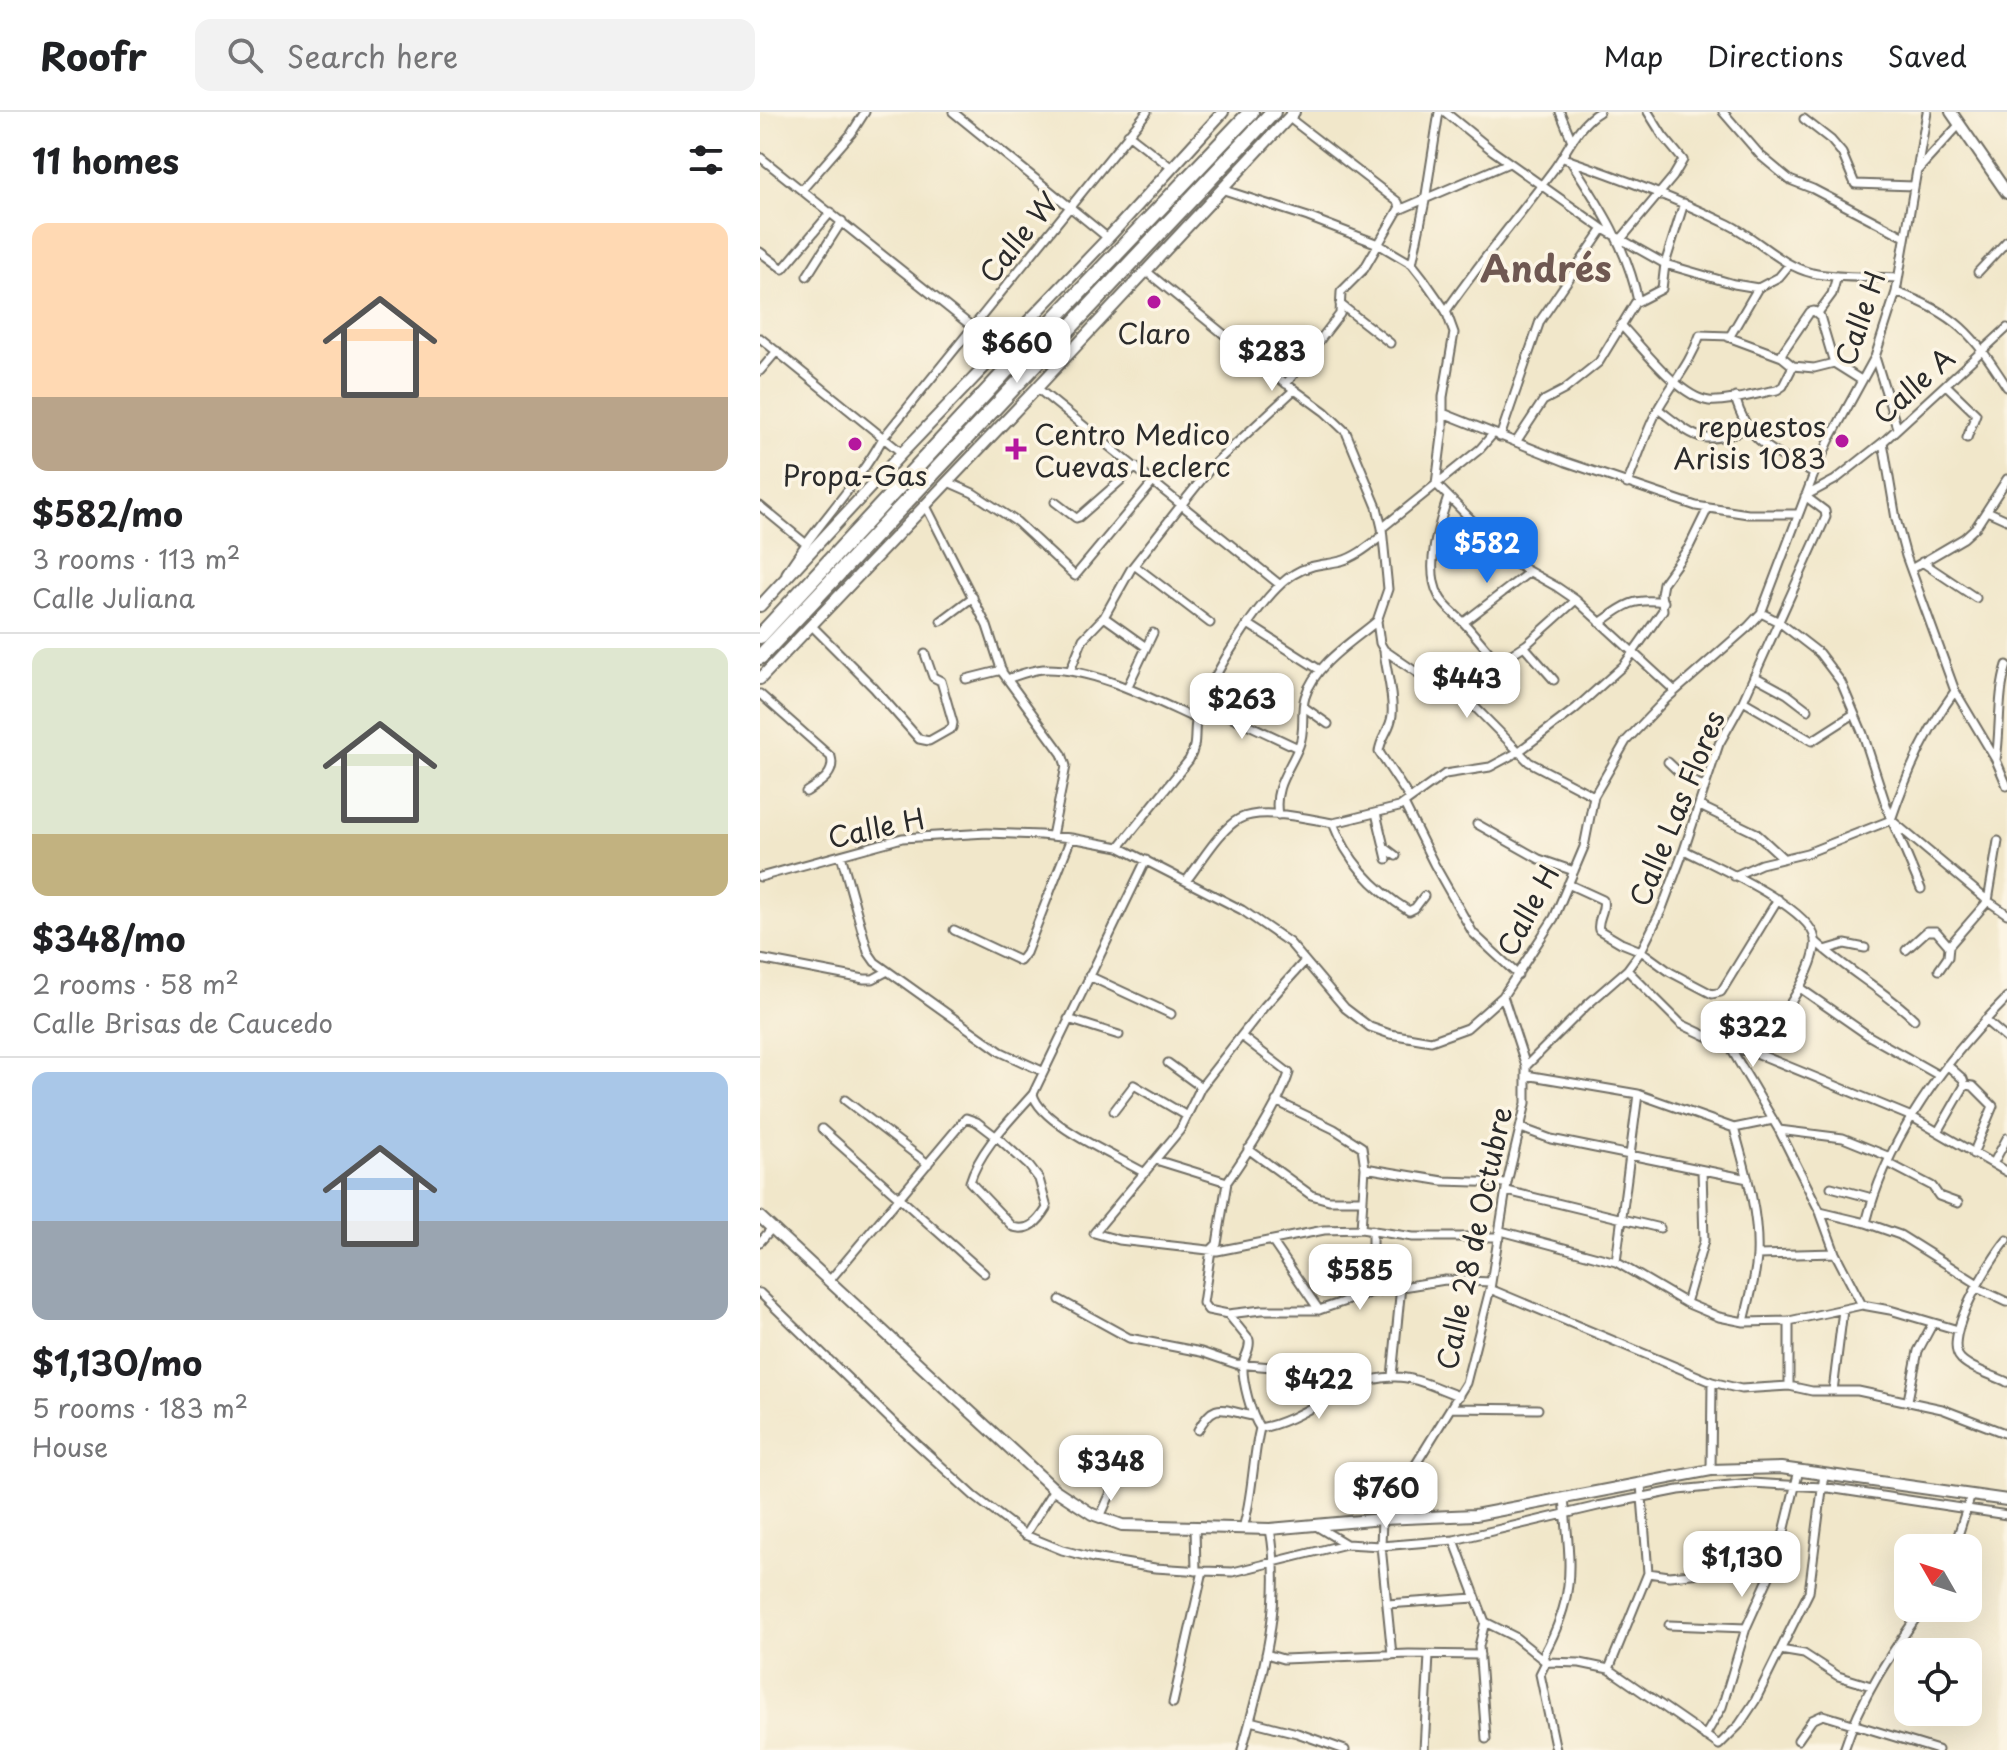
<!DOCTYPE html>
<html lang="en">
<head>
<meta charset="utf-8">
<style>
  body { margin:0; font-family:"Playpen Sans",sans-serif; background:#f2f2f2; color:#202124; height:100vh; display:flex; flex-direction:column; font-size:30px; white-space:nowrap }
  * { box-sizing:border-box; margin:0 }
  p { font-size:26px; color:#757577 }
  .icon { flex:none; width:44px; height:44px; fill:none; stroke:currentColor; stroke-width:2; stroke-linecap:round; stroke-linejoin:round }
  .map { position:relative; flex:1; overflow:hidden }
  .sheet { display:flex; flex-direction:column; background:#fff; width:760px }
  .sheet>* { flex:none }
  .needle { width:52px; rotate:309deg }
  .buttons { position:absolute; left:1134px; top:1422px; display:grid; gap:16px }
  .buttons a { display:grid; place-items:center; width:88px; height:88px; border-radius:16px; background:#fff; box-shadow:0 8px 32px #0002; font-size:40px }
  .price { position:absolute; translate:-50% -68px; padding:0 18px; border-radius:16px; background:#fff; color:#222; font-size:26px; line-height:52px; filter:drop-shadow(0 2px 4px #0008) }
  .price::after { content:''; position:absolute; left:50%; top:48px; width:24px; height:18px; margin-left:-12px; background:inherit; clip-path:polygon(0 0,100% 0,50% 100%) }
  .price.selected { background:#1a73e8; color:#fff }
  ul { padding:0; list-style:none }
  li { display:grid; align-content:center; gap:16px; height:424px; padding:0 32px }
  li+li { border-top:2px solid #e0e0e0 }
  li span { display:grid; place-items:center; height:248px; border-radius:16px; color:#555 }
  li>.icon { margin-inline-start:auto }
  span .icon { width:144px; height:144px; fill:#fffc; stroke-width:1 }
  li b { font-size:34px }
  h2 { display:flex; justify-content:space-between; align-items:center; height:96px; padding:0 32px; font-size:34px }
  header { display:flex; align-items:center; gap:48px; box-sizing:border-box; height:112px; padding:0 40px; background:#fff; border-bottom:2px solid #e0e0e0 }
  header strong { font-size:38px }
  nav { display:flex; gap:44px; margin-inline-start:auto; font-size:28px }
  .search { width:560px; height:72px; background:#f2f2f2; display:flex; align-items:center; gap:20px; box-sizing:border-box; padding:0 28px; border-radius:16px; color:#757577; font-size:30px }
  main { display:flex; flex:1; min-height:0 }
  .map>svg:first-child { display:block }
  .lines { fill:none; stroke-linecap:round; stroke-linejoin:round }
  .street-casing { stroke:#706d63; stroke-width:11 }
  .secondary-casing { stroke:#706d63; stroke-width:14 }
  .highway-casing { stroke:#706d63; stroke-width:18 }
  .street { stroke:#fff; stroke-width:7 }
  .secondary { stroke:#fff; stroke-width:10 }
  .highway { stroke:#fff; stroke-width:14 }
  .poi-dot { fill:#b5179e; stroke:#fcf5e5; stroke-width:3 }
  .labels { text-anchor:middle; dominant-baseline:central; stroke-width:7; stroke-linejoin:round; paint-order:stroke }
  .street-label { font-size:28px; fill:#2b2b2b; stroke:#fcf5e5 }
  .poi-label { font-size:28px; fill:#2b2b2b; stroke:#fcf5e5 }
  .district-label { font-size:36px; font-weight:bold; fill:#6f5852; stroke:#fcf5e5 }
</style>
</head>
<body>
<header>
<strong>Roofr</strong>
<div class="search"><svg class="icon" aria-label="search" viewBox="0 0 24 24"><circle cx="10" cy="10" r="6"/><path d="M15 15l6 6"/></svg>Search here</div>
<nav><a>Map</a><a>Directions</a><a>Saved</a></nav>
</header>
<main>
<section class="sheet">
<h2>11 homes<svg class="icon" aria-label="filters" viewBox="0 0 24 24"><path d="M4 7h16M4 17h16"/><circle cx="9" cy="7" r="2"/><circle cx="15" cy="17" r="2"/></svg></h2>
<ul>
<li><span style="background:linear-gradient(#ffd9b3 70%,#b9a48a 0)"><svg class="icon" aria-label="home" viewBox="0 0 24 24"><path d="M3 11l9-7 9 7M6 9v11h12V9"/></svg></span><div><b>$582/mo</b><p>3 rooms · 113 m²</p><p>Calle Juliana</p></div></li>
<li><span style="background:linear-gradient(#dfe7d0 75%,#c2b280 0)"><svg class="icon" aria-label="home" viewBox="0 0 24 24"><path d="M3 11l9-7 9 7M6 9v11h12V9"/></svg></span><div><b>$348/mo</b><p>2 rooms · 58 m²</p><p>Calle Brisas de Caucedo</p></div></li>
<li><span style="background:linear-gradient(#a9c7e8 60%,#9aa5b1 0)"><svg class="icon" aria-label="home" viewBox="0 0 24 24"><path d="M3 11l9-7 9 7M6 9v11h12V9"/></svg></span><div><b>$1,130/mo</b><p>5 rooms · 183 m²</p><p>House</p></div></li>
</ul>
</section>
<div class="map">
<svg width="1247" height="1638" viewBox="0 0 1247 1638">
  <rect width="100%" height="100%" fill="#fcf5e5"/>
  <filter id="ink" filterUnits="userSpaceOnUse"><feTurbulence type="fractalNoise" baseFrequency=".0125" numOctaves="2"/><feDisplacementMap in="SourceGraphic" scale="16" xChannelSelector="R" yChannelSelector="G"/><feConvolveMatrix kernelMatrix="1 2 1 2 8 2 1 2 1" color-interpolation-filters="sRGB"/></filter>
  <filter id="wash" filterUnits="userSpaceOnUse"><feTurbulence type="fractalNoise" baseFrequency=".006" numOctaves="4" result="noise"/><feDisplacementMap in="SourceGraphic" scale="32" xChannelSelector="R" yChannelSelector="G"/><feGaussianBlur stdDeviation="1.8" result="paint"/><feColorMatrix in="noise" values="0 0 0 0 0 0 0 0 0 0 0 0 0 0 0 0 0 1.4 0 .05"/><feComposite in="paint" operator="in"/></filter>
  <g filter="url(#wash)">
    <rect width="100%" height="100%" fill="#f1e7ca"/>
  </g>
  <g filter="url(#ink)">
    <g class="lines">
      <g class="street-casing">
        <path id="street" d="M193 0 348 126
          M685 0 733 39 843 117 905 152 974 172 998 176 1019 165 1029 153
          M800 0 812 29
          M963 0 1001 44 1030 68 1053 77 1145 125
          M1044 7 1071 28 1082 41 1095 72 1154 74
          M368 22 412 56
          M0 45 240 237
          M803 46C859 65 914 86 968 112 997 126 1020 153 1052 161 1080 167 1110 164 1138 166
          M810 48C840 94 867 135 878 189
          M1158 58 1199 13
          M42 78 91 22 105 0
          M464 78 548 105 618 132 652 152 663 166 686 199 694 221 683 285V317L676 372 754 451 797 475 816 488 915 579
          M639 98 749 51
          M862 126 913 65 923 48 903 24 888 0
          M0 140 23 157 71 100
          M652 152 665 89 679 0
          M386 159 509 259 565 300 586 320 617 395 622 416 628 477 617 509 620 531 624 538 656 560 704 584 769 650 834 684
          M1218 160 1247 129
          M47 164 82 109
          M1136 180C1197 202 1212 221 1247 275
          M580 192 630 231
          M686 199C720 150 758 105 794 57 808 38 818 12 839 0
          M1058 201 1072 182 1077 164
          M861 213C882 235 919 285 949 289 967 291 998 281 1017 278L1023 274 1033 254
          M968 225 1022 245 1033 254 1054 256 1074 251 1101 268
          M0 226 142 341
          M1022 245V241L1050 200 1054 199 1060 204 1074 251
          M1115 245 1137 316
          M0 259 17 239
          M526 272 580 202 581 180 604 157 640 95 638 90 528 5
          M1186 273 1216 302 1207 326
          M277 276 519 472
          M975 285C988 332 1015 340 1054 362
          M898 297C935 325 941 336 987 316
          M683 301 806 350 936 394 988 402H1038
          M740 325 780 209 843 117
          M756 330 783 289 804 278 839 250 875 191 902 177 905 152 924 91
          M1123 330 1136 407 1146 444 1195 579 1236 648 1247 674
          M188 370 213 381 257 410 315 464 394 369
          M867 372C878 346 886 319 899 295 914 269 930 252 940 223L970 224 998 176
          M688 385C679 412 664 456 679 484 685 496 696 502 705 512 716 524 727 538 738 551
          M295 390 316 406 319 405 376 355
          M165 392 227 514 242 560 302 642 306 654 292 724
          M0 394 45 431
          M1227 399 1247 408
          M622 416 720 337 733 322
          M1162 450 1216 486
          M374 453 450 511
          M1151 457 1204 426 1216 415 1247 367
          M26 461C55 414 96 375 123 326L387 0
          M1001 501 1019 510 1059 541 1081 570 1103 622 1131 708 1228 789 1247 802
          M344 505 386 535
          M181 509 213 485
          M704 510 768 461
          M840 511C863 494 873 485 904 490
          M488 512 560 558
          M51 513 114 576 159 627 169 629 192 616 193 611 181 569 173 565 165 542
          M764 534 794 568
          M624 539C626 559 634 583 632 603 631 617 620 626 619 640L650 687
          M310 559 323 527 344 505 371 457 422 392 454 352 534 278
          M994 564 1027 582 1048 598
          M206 567 242 558
          M247 567C258 563 270 558 283 557 332 555 392 587 436 607
          M367 576 393 521
          M0 582 71 645C76 663 59 671 46 680
          M704 584 738 551 767 532 816 488
          M983 589 1052 629 1094 602
          M442 591 538 636
          M544 595 568 612
          M1236 648C1241 616 1237 584 1247 553
          M908 650 926 667 944 674
          M644 692 674 752 713 821 758 863
          M940 694 996 721 1022 745
          M616 701 627 747
          M518 703C513 674 529 659 539 634 546 618 540 601 545 585 555 552 592 530 617 509
          M573 711C587 748 615 778 649 799L655 796 664 784
          M717 712 779 747 814 759
          M1134 713 1161 777
          M359 735 429 648C439 630 432 618 438 601 450 566 503 480 534 462 550 452 564 453 581 449 596 445 610 433 622 424
          M624 735 636 744
          M924 738C953 753 1050 795 1055 827 1059 857 1013 917 996 941
          M81 743 108 840 115 850 241 940 282 959
          M974 764 1001 752 1047 741 1131 708C1146 663 1167 617 1195 579
          M0 765 142 726 227 721 280 723 311 726 359 735 482 798 530 831 585 896 610 915 630 922 671 929 707 916 743 884 794 806 824 735 834 684 866 629 906 587 988 515 1001 501 1054 362 1070 327 1115 245 1136 180 1167 0
          M426 769C440 752 461 716 479 707 502 695 549 707 573 711L582 709 639 695 685 662 730 655 758 640 815 597 864 553 903 498 901 482 903 471 929 435 948 396
          M808 772 843 788C846 799 836 808 839 818L861 831 881 839 910 860 952 882 961 880 1018 787
          M194 818 260 849 266 841 311 726
          M1055 829C1086 858 1124 878 1154 907
          M1189 834 1228 789 1238 729
          M1065 838 1085 832 1105 836
          M1146 838 1167 819H1176L1189 834 1188 845 1179 858
          M0 847 104 867H113L126 860
          M544 850 503 896 441 975 420 1018 334 1121 359 1128 457 1139 564 1118 601 1117 653 1125H740
          M867 858 921 912 970 935 996 941 1152 1005 1247 1060
          M329 864 411 902
          M1040 876 1109 924 1178 963
          M308 907 359 923
          M1225 908 1247 927
          M970 935 1019 1018 1060 1100 1075 1141 1102 1193
          M408 951 441 975
          M1187 953 1203 967 1205 973 1213 974 1233 994 1213 1042
          M766 954 827 893 867 858 881 839 901 799 924 738 959 632 983 589 1066 405 1065 399 1045 384 1075 368 1123 330 1247 216
          M766 963 878 982 974 1016 1013 1008
          M85 988 168 1052
          M516 989 574 1017 602 1035 605 1056 601 1117
          M354 999 374 973 427 1004
          M761 1016 791 1027 988 1067
          M974 1016C985 1056 999 1100 997 1143 996 1166 989 1188 984 1210
          M62 1017 224 1161
          M1019 1018 1083 1026 1130 1045
          M1178 1020 1205 973
          M488 1037 551 1083 569 1088H603
          M396 1048 467 1070C486 1043 520 991 529 961L481 924
          M1128 1051 1172 1074 1179 1084 1198 1091
          M1233 1052 1247 1026
          M605 1056 683 1069 747 1071
          M385 1061C358 1045 280 1012 273 982L386 748
          M467 1070 457 1132 451 1138 443 1191 448 1198 468 1202 489 1228C491 1238 484 1244 483 1253 482 1269 491 1303 500 1316
          M1071 1075 1112 1086
          M747 1079 900 1116
          M1060 1100 1106 1111 1140 1123 1218 1172
          M1106 1111C1128 1024 1184 949 1247 886
          M612 1118V1180
          M741 1119 856 1150 926 1191 959 1205 984 1210 1029 1209 1102 1193 1130 1198 1198 1218
          M1247 1128C1232 1146 1180 1227 1201 1247 1212 1258 1233 1263 1247 1270
          M512 1129 559 1198
          M0 1130 12 1116
          M997 1143 1075 1141
          M856 1150 878 982
          M70 1168 206 1006 217 1010 234 1023 237 1025 269 1054 279 1067 287 1096C279 1109 270 1120 253 1115L210 1070C220 1037 251 1007 273 982
          M1217 1176 1247 1190
          M730 1177 952 1270 981 1277 1029 1274 1052 1279H1098L1182 1297 1247 1322
          M0 1181 132 1309 214 1384 265 1423 302 1438 333 1446 395 1456 443 1459 473 1460 586 1432
          M300 1188 369 1226 441 1240 476 1252 525 1256 547 1250 557 1254 581 1280
          M926 1191 944 1129 942 1058
          M468 1202 502 1198H559L612 1180 685 1168 731 1170
          M1029 1209V1274
          M632 1264 641 1174
          M1073 1279 1083 1198
          M1148 1288 1158 1239 1173 1211
          M691 1296 778 1297
          M438 1318C455 1288 462 1298 492 1304
          M951 1358 952 1270
          M804 1386C810 1453 817 1481 784 1542L786 1550 820 1551 849 1557 959 1633 979 1613 995 1589 1049 1480 1064 1362
          M340 1405 372 1334
          M556 1414 586 1432 621 1434 694 1428 838 1394 919 1378 991 1371 1062 1375 1247 1403
          M435 1415 436 1459
          M483 1416C493 1383 492 1349 500 1316 547 1308 584 1266 633 1265 655 1264 678 1277 699 1284
          M265 1423 294 1377
          M694 1428 725 1510 755 1525 786 1550 780 1562 796 1638
          M1194 1436 1211 1383
          M888 1461 909 1464 953 1460 1010 1462
          M627 1492 715 1486
          M725 1510 719 1534 726 1627
          M909 1513 986 1516
          M1020 1538 1044 1542 1078 1564 1111 1574
          M506 1542 523 1547 649 1542 720 1543
          M632 1543 621 1434 622 1407 706 1271 730 1177 747 1071 766 991V954L743 884
          M849 1557 888 1461 881 1372
          M413 1591 443 1459
          M490 1609 537 1621 585 1638
          M945 1624 962 1595 986 1516 1018 1445 1039 1358
          M1038 1628 1052 1608 1063 1603 1178 1638
          M482 1638C502 1565 524 1493 510 1417
          M664 1638 669 1543
          M1084 1638C1101 1585 1131 1541 1163 1496"/>
      </g>
      <g class="secondary-casing">
        <path id="secondary" d="M1191 0 1247 81
          M0 494 142 341 348 126 463 0
          M0 567 277 276 534 0
          M0 1105 294 1377 332 1402 362 1413 510 1417 622 1407 715 1403 951 1358 1021 1356 1247 1388"/>
      </g>
      <g class="highway-casing">
        <path id="highway" d="M0 524 282 220 491 0
          M0 545 513 0"/>
      </g>
      <use href="#street" class="street"/>
      <use href="#secondary" class="secondary"/>
      <use href="#highway" class="highway"/>
    </g>
  </g>
  <g class="poi-dot">
    <circle cx="394" cy="190" r="8"/>
    <circle cx="1082" cy="329" r="8"/>
    <circle cx="95" cy="332" r="8"/>
    <path d="M252 325h8v8h8v8h-8v8h-8v-8h-8v-8h8z"/>
  </g>
  <g class="labels">
    <g class="street-label">
      <text transform="translate(258 125) rotate(-51)">Calle W</text>
      <text transform="translate(1099 206) rotate(-71)">Calle H</text>
      <text transform="translate(1153 273) rotate(-42)">Calle A</text>
      <text transform="translate(916 696) rotate(-68)">Calle Las Flores</text>
      <text transform="translate(116 715) rotate(-12)">Calle H</text>
      <text transform="translate(767 798) rotate(-62)">Calle H</text>
      <text transform="translate(713 1126) rotate(-78)">Calle 28 de Octubre</text>
    </g>
    <g class="poi-label">
      <text x="394" y="220">Claro</text>
      <text x="1066" y="313" text-anchor="end">repuestos<tspan x="1066" dy="32">Arisis 1083</tspan></text>
      <text x="274" y="321" text-anchor="start">Centro Medico<tspan x="274" dy="32">Cuevas Leclerc</tspan></text>
      <text x="95" y="362">Propa-Gas</text>
    </g>
    <g class="district-label">
      <text x="786" y="155">Andrés</text>
    </g>
  </g>
</svg>
<div class="buttons">
<a><svg class="needle" viewBox="-14 -14 28 28"><path d="M0-13l5 13h-10z" fill="#e53935"/><path d="M0 13l5-13h-10z" fill="#757577"/></svg></a>
<a><svg class="icon" aria-label="locate" viewBox="0 0 24 24"><circle cx="12" cy="12" r="6"/><path d="M12 2v4M12 18v4M2 12h4M18 12h4"/></svg></a>
</div>
<b class="price" style="left:257px;top:273px">$660</b>
<b class="price" style="left:512px;top:281px">$283</b>
<b class="price selected" style="left:727px;top:473px">$582</b>
<b class="price" style="left:707px;top:608px">$443</b>
<b class="price" style="left:482px;top:629px">$263</b>
<b class="price" style="left:993px;top:957px">$322</b>
<b class="price" style="left:600px;top:1200px">$585</b>
<b class="price" style="left:559px;top:1309px">$422</b>
<b class="price" style="left:351px;top:1391px">$348</b>
<b class="price" style="left:626px;top:1418px">$760</b>
<b class="price" style="left:982px;top:1487px">$1,130</b>
</div>
</main>
</body>
</html>
